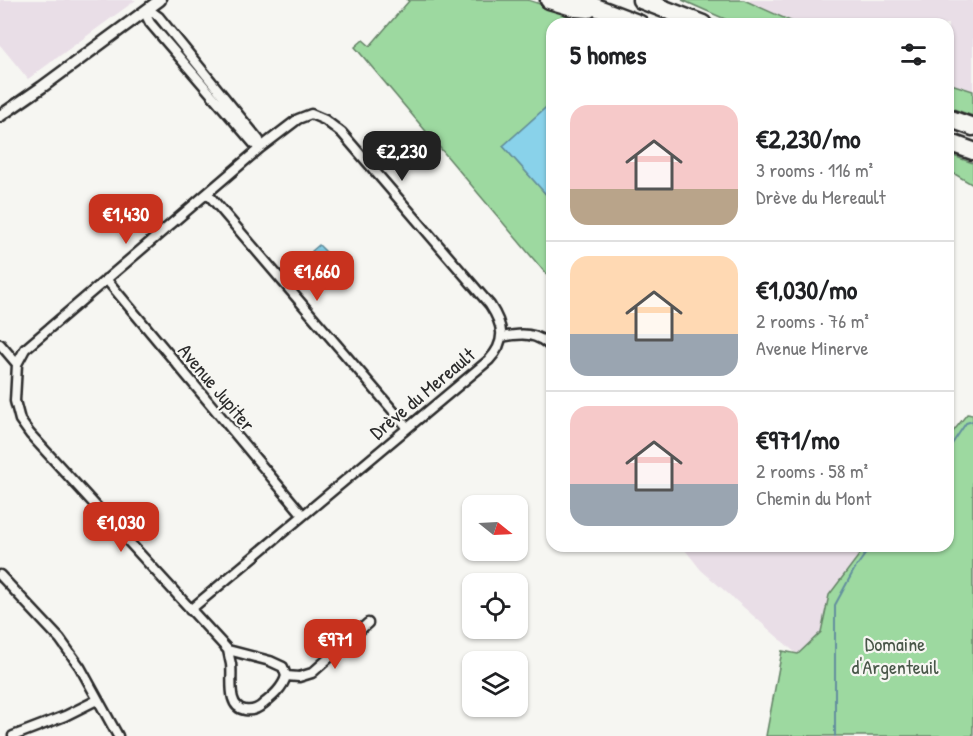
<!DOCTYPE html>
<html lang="en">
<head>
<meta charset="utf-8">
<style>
  body { margin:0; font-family:"Patrick Hand",sans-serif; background:#f2f2f2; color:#202124; height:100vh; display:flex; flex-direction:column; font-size:22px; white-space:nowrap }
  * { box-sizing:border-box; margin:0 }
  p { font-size:20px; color:#757577 }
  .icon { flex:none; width:33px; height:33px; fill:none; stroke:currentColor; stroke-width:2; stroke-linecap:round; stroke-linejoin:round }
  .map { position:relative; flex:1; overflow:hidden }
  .sheet { position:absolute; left:546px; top:18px; width:408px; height:534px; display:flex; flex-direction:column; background:#fff; border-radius:18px; box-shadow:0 2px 4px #0004 }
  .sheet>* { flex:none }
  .needle { width:39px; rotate:108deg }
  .buttons { position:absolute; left:462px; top:495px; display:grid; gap:12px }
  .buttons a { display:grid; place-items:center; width:66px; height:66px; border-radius:12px; background:#fff; box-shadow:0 2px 4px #0004; font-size:30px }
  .price { position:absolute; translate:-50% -51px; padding:0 14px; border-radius:12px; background:#c8321e; color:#fff; font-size:20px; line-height:39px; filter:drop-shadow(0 2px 3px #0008) }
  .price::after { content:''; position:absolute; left:50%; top:36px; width:18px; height:14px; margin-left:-9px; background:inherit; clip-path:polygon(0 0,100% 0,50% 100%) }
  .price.selected { background:#222; color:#fff }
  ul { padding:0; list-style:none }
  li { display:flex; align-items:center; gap:18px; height:150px; padding:0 24px }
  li+li { border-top:2px solid #e0e0e0 }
  li span { display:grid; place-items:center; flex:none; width:168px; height:120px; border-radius:18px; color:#555 }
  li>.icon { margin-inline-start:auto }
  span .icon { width:72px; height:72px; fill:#fffc; stroke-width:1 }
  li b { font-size:26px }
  h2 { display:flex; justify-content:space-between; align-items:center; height:72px; padding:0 24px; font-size:26px }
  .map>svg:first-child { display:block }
  .built { fill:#e9dee7 }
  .green { fill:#9dd9a0; stroke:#648266; stroke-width:1.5 }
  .water { fill:#89d2ea; stroke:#638f9e; stroke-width:1.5 }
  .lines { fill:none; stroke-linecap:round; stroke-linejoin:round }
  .stream { stroke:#638f9e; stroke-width:2 }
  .minor-casing { stroke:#2b2b2b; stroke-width:13 }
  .tertiary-casing { stroke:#2b2b2b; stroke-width:15 }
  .motorway-casing { stroke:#2b2b2b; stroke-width:21 }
  .minor { stroke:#f6f6f2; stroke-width:8 }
  .tertiary { stroke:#f6f6f2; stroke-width:10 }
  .motorway { stroke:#f6f6f2; stroke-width:16 }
  .labels { text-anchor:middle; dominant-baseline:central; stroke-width:4.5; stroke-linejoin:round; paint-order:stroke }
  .street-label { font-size:20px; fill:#2b2b2b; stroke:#f6f6f2 }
  .park-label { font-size:20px; fill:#485648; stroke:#f6f6f2 }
</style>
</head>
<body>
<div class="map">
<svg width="973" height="736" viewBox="0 0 973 736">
  <rect width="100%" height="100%" fill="#f6f6f2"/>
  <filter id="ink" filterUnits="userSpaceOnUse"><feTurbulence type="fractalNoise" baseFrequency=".0167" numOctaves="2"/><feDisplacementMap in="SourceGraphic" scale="12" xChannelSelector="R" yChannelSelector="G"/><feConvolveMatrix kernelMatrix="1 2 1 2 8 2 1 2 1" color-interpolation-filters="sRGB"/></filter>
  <g filter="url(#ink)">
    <path class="built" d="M0 0H136L28 79 0 45Z
      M744 0H973V91L948 83V24H797Z
      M682 546H866L829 595 821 632 798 655 701 570Z"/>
    <path class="green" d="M407 0H528L601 24H552V102L503 146 552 201V281L355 47 363 40 370 46 409 1Z
      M682 0H744L797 24H736Z
      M948 83 973 91V116L948 107Z
      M948 154 973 163V185L948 170Z
      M967 414 973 415V736H766L782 651 798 654 821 632 829 595 866 546H948V438Z"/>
    <path class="water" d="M552 102V201L503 146Z
      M319 245 330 256 323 263 312 251Z"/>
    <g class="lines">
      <path class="stream" d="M948 450 966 423 973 421
        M835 736V605L854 570 871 546"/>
      <g class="minor-casing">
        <path id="minor" d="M148 9 159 17 259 140 260 148 254 144 150 23 147 17Z
          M208 194 407 427
          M106 279 303 515
          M502 337C522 333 537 332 552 348
          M0 344 17 364
          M0 575 60 639 80 667 118 736
          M190 610 489 360C507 341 503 325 490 305L342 133 325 120 311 114 298 119 260 148 25 349 17 364 15 401 20 420 30 434 228 650 270 661 283 667 286 676C283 688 272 697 263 704 258 709 252 711 245 710 226 707 233 678 231 664 230 660 229 655 228 650
          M286 676 299 677 312 673 368 623
          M13 736 65 716 97 700"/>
      </g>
      <g class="tertiary-casing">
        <path id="tertiary" d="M0 116 42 87 160 0"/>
      </g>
      <g class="motorway-casing">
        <path id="motorway" d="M549 0 576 8 589 9
          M577 0 640 24
          M641 0 703 24
          M948 118 973 127
          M948 142 973 151"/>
      </g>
      <use href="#minor" class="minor"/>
      <use href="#tertiary" class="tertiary"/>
      <use href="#motorway" class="motorway"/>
    </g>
  </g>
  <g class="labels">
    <g class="street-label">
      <text transform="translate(217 387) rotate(50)">Avenue Jupiter</text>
      <text transform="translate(422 393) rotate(-40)">Drève du Mereault</text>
    </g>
    <g class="park-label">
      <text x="895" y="643">Domaine<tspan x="895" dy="23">d'Argenteuil</tspan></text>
    </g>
  </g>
</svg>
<div class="buttons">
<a><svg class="needle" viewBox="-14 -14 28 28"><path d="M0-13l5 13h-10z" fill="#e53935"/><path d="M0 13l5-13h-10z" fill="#757577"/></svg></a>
<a><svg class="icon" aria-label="locate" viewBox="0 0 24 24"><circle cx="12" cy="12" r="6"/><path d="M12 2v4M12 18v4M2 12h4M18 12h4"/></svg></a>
<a><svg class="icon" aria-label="layers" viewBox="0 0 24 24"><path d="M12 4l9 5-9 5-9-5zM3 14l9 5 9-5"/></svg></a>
</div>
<b class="price selected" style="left:402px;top:182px">€2,230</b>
<b class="price" style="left:126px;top:245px">€1,430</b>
<b class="price" style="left:317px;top:302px">€1,660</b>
<b class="price" style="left:121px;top:553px">€1,030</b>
<b class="price" style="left:335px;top:670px">€971</b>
<section class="sheet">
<h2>5 homes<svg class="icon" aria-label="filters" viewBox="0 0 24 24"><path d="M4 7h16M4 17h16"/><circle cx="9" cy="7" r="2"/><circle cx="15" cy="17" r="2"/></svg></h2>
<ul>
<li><span style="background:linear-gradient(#f6c9c9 70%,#b9a48a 0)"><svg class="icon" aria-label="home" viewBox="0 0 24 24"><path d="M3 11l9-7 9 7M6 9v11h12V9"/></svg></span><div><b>€2,230/mo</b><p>3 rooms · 116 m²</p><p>Drève du Mereault</p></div></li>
<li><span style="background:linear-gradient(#ffd9b3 65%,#9aa5b1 0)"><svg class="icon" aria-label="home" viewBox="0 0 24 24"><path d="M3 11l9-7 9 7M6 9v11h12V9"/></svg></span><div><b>€1,030/mo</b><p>2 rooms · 76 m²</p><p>Avenue Minerve</p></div></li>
<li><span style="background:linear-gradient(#f6c9c9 65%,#9aa5b1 0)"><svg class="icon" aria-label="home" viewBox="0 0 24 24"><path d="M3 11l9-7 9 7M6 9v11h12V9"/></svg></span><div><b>€971/mo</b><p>2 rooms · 58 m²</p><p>Chemin du Mont</p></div></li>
</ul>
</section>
</div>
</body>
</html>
